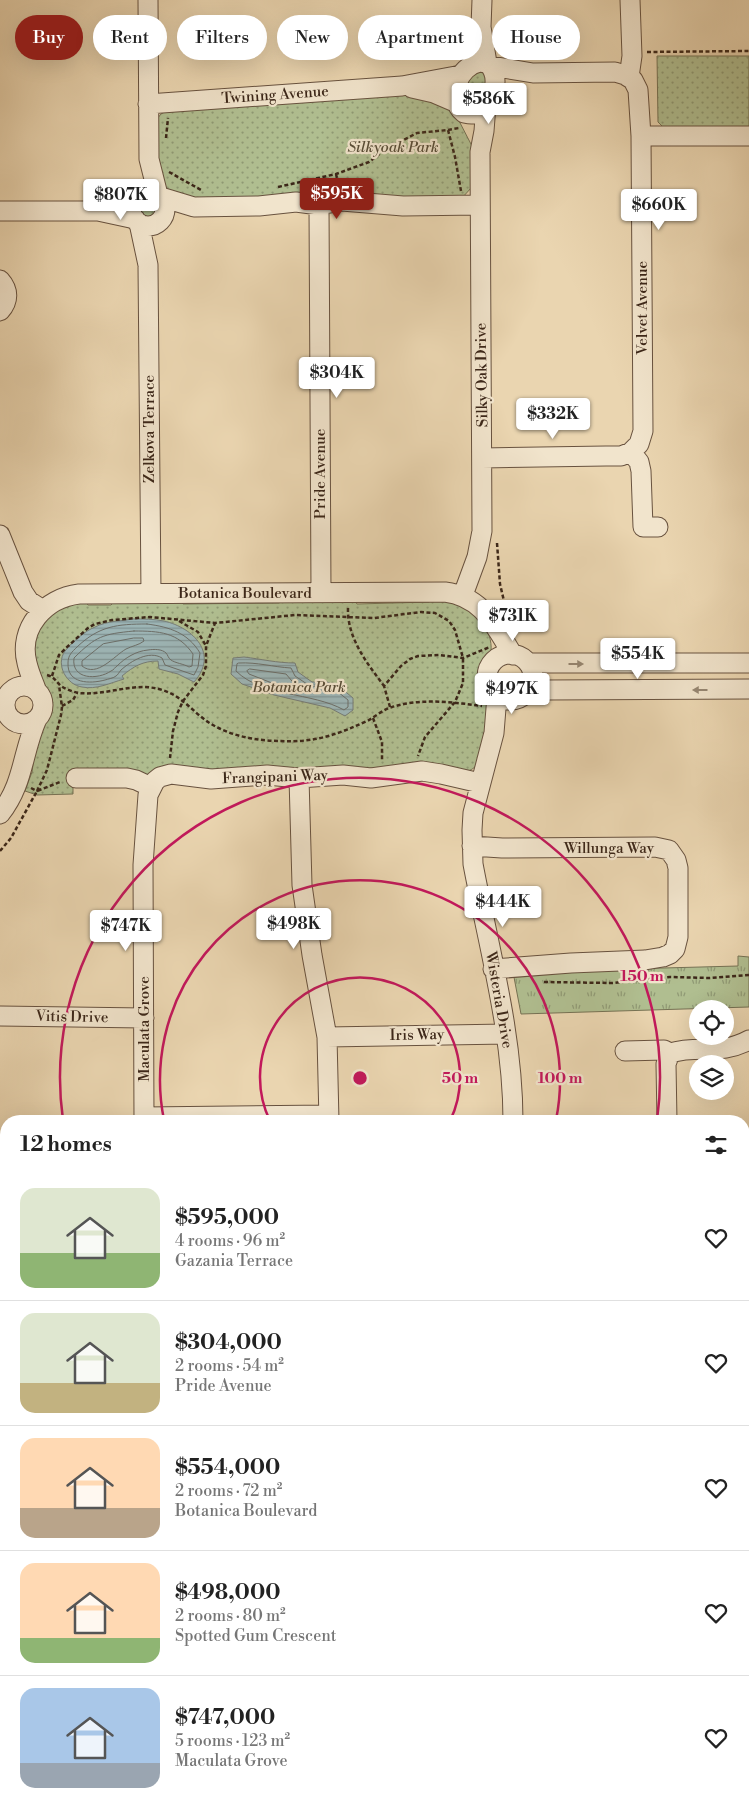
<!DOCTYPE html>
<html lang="en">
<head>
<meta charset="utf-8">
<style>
  body { margin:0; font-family:"Libre Bodoni",serif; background:#f6f6f6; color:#222; height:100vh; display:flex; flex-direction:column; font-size:19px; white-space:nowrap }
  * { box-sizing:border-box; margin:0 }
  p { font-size:16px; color:#767676 }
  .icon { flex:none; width:28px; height:28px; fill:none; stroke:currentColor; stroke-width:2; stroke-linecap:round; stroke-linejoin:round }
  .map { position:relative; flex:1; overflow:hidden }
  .details { position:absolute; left:0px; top:1115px; width:750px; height:696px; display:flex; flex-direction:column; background:#fff; border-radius:20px 20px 0 0; box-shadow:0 5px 20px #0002 }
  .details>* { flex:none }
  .banner { position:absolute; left:15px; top:15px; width:720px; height:45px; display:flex; gap:10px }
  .fabs { position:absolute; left:689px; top:1000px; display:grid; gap:10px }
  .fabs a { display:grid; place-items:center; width:45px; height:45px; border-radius:50%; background:#fff; box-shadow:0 5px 20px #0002; font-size:25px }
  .price { position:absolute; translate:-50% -42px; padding:0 11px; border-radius:5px; background:#fff; color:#222; font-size:16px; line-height:32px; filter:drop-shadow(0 1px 2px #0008) }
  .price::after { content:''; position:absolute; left:50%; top:30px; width:15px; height:11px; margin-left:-8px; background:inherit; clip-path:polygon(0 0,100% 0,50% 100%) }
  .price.active { background:#8f2418; color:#fff }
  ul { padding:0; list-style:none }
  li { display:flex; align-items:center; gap:15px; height:125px; padding:0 20px }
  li+li { border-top:1px solid #e0e0e0 }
  li span { display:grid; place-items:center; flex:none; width:140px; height:100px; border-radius:15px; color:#555 }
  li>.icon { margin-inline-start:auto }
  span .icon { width:60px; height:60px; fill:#fffc; stroke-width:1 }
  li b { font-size:21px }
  h2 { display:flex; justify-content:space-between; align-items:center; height:60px; padding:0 20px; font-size:21px }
  .pill { padding:0 18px; border-radius:22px; background:#fff; box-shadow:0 5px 20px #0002; font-size:18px; line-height:45px }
  .pill.active { background:#8f2418; color:#fff }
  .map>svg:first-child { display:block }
  .grass { fill:url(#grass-tufts); stroke:#767254 }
  .forest { fill:url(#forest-firs); stroke:#767254 }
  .park { fill:url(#park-dots); stroke:#767254 }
  .water { fill:url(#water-rules); stroke:#767d78 }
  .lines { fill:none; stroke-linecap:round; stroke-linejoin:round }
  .shore { stroke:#6c6e68; stroke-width:1 }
  .minor-casing { stroke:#68523f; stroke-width:21 }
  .path { stroke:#3c2719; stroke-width:2.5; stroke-dasharray:4 2.5; stroke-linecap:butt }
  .minor { stroke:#f1e4cc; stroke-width:19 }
  .oneway { fill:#968672 }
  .ring { fill:none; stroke:#c2185b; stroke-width:2.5 }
  .labels { text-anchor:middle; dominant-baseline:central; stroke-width:4.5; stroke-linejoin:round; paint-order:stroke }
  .street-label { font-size:15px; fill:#3c2719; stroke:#f1e4cc }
  .park-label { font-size:15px; font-style:italic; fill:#594d37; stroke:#f1e4cc }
  .centre { fill:#c2185b; stroke:#f1e4cc; stroke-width:2.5 }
  .ring-label { font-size:15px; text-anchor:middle; font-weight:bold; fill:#c2185b; stroke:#f1e4cc; stroke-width:4.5; stroke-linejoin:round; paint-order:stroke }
</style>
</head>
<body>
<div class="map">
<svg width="749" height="1811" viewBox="0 0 749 1811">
  <defs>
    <pattern id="grass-tufts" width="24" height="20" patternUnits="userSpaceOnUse" patternTransform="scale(1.25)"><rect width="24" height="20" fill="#b0be90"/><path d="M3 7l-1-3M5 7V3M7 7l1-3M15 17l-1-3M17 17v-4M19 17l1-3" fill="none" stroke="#909a75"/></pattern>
    <pattern id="forest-firs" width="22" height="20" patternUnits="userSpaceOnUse" patternTransform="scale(1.25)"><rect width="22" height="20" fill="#b0be90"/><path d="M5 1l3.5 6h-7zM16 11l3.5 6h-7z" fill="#909a75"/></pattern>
    <pattern id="park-dots" width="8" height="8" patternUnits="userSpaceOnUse" patternTransform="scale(1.25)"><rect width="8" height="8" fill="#b0be90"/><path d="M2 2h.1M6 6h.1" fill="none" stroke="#909a75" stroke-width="1.8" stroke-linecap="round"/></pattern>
    <pattern id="water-rules" width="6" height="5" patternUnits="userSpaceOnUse" patternTransform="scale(1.25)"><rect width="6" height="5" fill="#9db6b7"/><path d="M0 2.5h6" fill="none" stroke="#819494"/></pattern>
  </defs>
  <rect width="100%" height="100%" fill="#ead5b0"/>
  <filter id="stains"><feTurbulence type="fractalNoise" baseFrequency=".004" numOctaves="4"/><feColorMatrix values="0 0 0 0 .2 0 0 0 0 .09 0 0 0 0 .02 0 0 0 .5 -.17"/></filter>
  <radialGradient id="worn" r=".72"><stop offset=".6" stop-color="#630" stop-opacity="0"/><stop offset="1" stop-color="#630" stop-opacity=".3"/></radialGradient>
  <path class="grass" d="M738 956 749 957V1007L521 1014 513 972 738 966Z"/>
  <path class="forest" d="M749 1556V1650L744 1652V1560Z"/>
  <path class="park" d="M657 56H749V128H664L658 122Z
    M479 69 487 73C486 90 485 101 467 107 460 84 462 86 479 69Z
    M408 92 445 104 457 117 473 148 472 187 461 199 331 196 260 201H187L168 192 157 173V119L161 114 168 110Z
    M139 208a10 10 0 1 1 20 0a10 10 0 1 1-20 0Z
    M433 599C440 600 449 600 456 602 476 608 493 631 491 651 490 660 484 668 484 677 484 686 492 694 491 703 491 712 481 754 478 763 475 768 471 770 466 772L385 770 149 777 73 772V794L37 795 25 791 32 772 34 757 47 710 48 702 37 677 33 643 42 622 58 608 85 601 88 605H111L115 601H181L183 604 279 603 284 600 355 601 357 604 429 602Z"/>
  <path class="water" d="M133 619C143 619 154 619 164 621 194 628 219 654 194 682L178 674 159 669 158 661C143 661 134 666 122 676L124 679C110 683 96 690 82 687 67 685 55 665 65 651 72 642 85 631 95 627 107 621 121 621 133 619Z
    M244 657C261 659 277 663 295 663L298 672 312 682H327L341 688 353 698V710L345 716 330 708 274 695 242 684 231 674 233 658Z"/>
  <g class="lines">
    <path class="shore" d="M147 624C170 627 188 633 200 653L198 667 194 675 165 665 162 658C149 650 131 661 121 670 119 672 118 675 116 676 114 678 108 679 105 680 90 684 67 684 68 663 68 655 72 652 77 647 99 626 117 624 147 624Z
      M134 631C159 631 178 632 193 654L192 666 189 667C184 664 175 663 171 660 168 658 168 655 166 653 162 649 154 649 148 650 136 651 125 658 117 666 115 667 114 670 111 671 98 680 71 680 74 658 96 636 103 634 134 631Z
      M134 638H143L144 641C139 645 132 646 126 649 114 656 97 678 82 666V661L103 644Z
      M239 663C257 662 273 667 291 668L295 676 310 686 326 687 338 692 348 700V707L344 710C312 692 262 697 236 671L237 664Z
      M250 669 286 674 297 687 295 689 277 685 249 674 247 671Z"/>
    <g class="minor-casing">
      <path id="minor" d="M148 0 149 159 158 195
        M482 0 481 27 487 63
        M480 62 487 63C502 75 494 103 479 112 474 115 469 114 464 113 446 98 458 66 480 62Z
        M491 66 533 73 615 72 625 75 633 80 638 90 641 136 643 431 639 444 631 452 639 462 641 471 643 527H658
        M629 77 632 56 630 0
        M412 88 434 93 455 102
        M148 104 402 86 461 75
        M641 136H749
        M131 209a17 17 0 1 1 34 0a17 17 0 1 1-34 0Z
        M161 197 194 207 259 206 296 202 319 205 342 201 403 206 479 205
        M319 205 321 592
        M0 211H98L135 219
        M139 223 148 265 151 594
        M0 280C9 290 9 301 0 311
        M482 458 606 456H621L631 452
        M0 535 23 592 29 601 43 610
        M463 595 477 557 482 531 480 152 484 131 486 105
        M487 677a23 23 0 1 1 46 0a23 23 0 1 1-46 0Z
        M528 663H749
        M5 705a19 19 0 1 1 38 0a19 19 0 1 1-38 0Z
        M36 689C33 681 29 672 27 663 18 628 45 598 79 594L445 592C483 597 494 625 513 655
        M523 695 546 690 749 689
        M497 696 494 733 473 813 472 830 473 864C489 949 513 1034 513 1121
        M76 778H127L136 780 151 787
        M299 778 302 885 312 955 327 1037 329 1121
        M0 814C24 784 22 753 37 719
        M472 846 502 848 655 847 669 850 676 860 678 868V937L675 949 670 954 663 957 645 960 571 963 493 969
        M0 1016 144 1018
        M327 1037 506 1034
        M625 1051 664 1050 670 1053
        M144 1117 329 1115
        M144 1121 143 865 148 795 155 781 160 777 171 774 211 779 267 775 299 778 343 775 371 778 422 771 441 774 480 783
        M667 1121 666 1064 670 1053C698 1044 720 1056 749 1040
        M0 1189 6 1190
        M744 1343 749 1344
        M0 1368H6
        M291 1805 298 1811
        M44 1811 45 1805"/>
    </g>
    <path class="path" d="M647 52 749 51
      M448 130 459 128
      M166 138 168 118
      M169 172 201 190
      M336 174 339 187
      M278 187 336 174 369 162 386 149 417 133 448 130 455 157 461 191
      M497 543 500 584 507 614
      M348 608C347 638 367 663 384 686
      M179 621 198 632 206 646
      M47 675C54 677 54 679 59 684 62 688 73 692 79 693 107 696 135 681 162 690 181 695 193 712 208 722 229 736 257 741 281 741 315 743 339 734 369 720 376 716 384 709 392 707 421 698 452 702 482 706
      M52 676 59 655 66 648 88 628 95 624 112 620 150 617 215 623 295 615 374 618 421 612 435 613 449 621 455 630 463 658V683L455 702 425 737 418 756
      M62 706 73 700 77 693
      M390 707 384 686 401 666 410 659 418 656 439 655 463 658 490 647
      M373 718 382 742V760
      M170 758 173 731 178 712 183 701 203 675 206 666V646L215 623
      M31 788 37 791 47 770 61 715 62 707 59 685
      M0 851 11 838 37 791 60 782
      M544 982 612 983 670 977 710 978 749 975
      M744 1392H749
      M744 1659 749 1660
      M744 1717 749 1715
      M595 1805 596 1811
      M347 1811 348 1805"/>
    <use href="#minor" class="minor"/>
  </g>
  <defs><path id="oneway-solid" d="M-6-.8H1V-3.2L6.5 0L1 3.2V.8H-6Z" transform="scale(1.25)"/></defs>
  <g class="oneway">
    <use href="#oneway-solid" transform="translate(576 664)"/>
    <use href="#oneway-solid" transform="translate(700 690) rotate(180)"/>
  </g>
  <g class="ring">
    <path d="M270 1121A100 100 0 1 1 450 1121"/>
    <path d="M164 1120A200 200 0 1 1 556 1120"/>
    <path d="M63 1120A300 300 0 1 1 657 1120"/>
  </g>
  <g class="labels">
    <g class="street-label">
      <text transform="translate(275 95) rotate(-4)">Twining Avenue</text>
      <text transform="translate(642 308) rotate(-90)">Velvet Avenue</text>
      <text transform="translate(482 375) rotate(-91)">Silky Oak Drive</text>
      <text transform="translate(149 429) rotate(-90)">Zelkova Terrace</text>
      <text transform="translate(320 474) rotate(-90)">Pride Avenue</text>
      <text x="245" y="593">Botanica Boulevard</text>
      <text transform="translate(275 777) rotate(-2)">Frangipani Way</text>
      <text x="609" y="848">Willunga Way</text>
      <text transform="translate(499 1000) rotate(80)">Wisteria Drive</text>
      <text transform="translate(72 1017) rotate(1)">Vitis Drive</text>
      <text transform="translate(144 1029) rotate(-90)">Maculata Grove</text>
      <text transform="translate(417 1035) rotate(-1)">Iris Way</text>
    </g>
    <g class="park-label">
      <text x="393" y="147">Silkyoak Park</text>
      <text x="299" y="687">Botanica Park</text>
    </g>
  </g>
  <circle cx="360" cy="1078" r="8" class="centre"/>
  <g class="ring-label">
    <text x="642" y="981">150 m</text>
    <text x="460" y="1083">50 m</text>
    <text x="560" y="1083">100 m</text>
  </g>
  <rect width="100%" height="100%" filter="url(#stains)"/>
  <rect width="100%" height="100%" fill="url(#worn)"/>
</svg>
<div class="fabs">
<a><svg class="icon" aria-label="locate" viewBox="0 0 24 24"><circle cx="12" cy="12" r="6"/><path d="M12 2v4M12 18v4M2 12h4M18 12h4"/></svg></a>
<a><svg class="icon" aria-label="layers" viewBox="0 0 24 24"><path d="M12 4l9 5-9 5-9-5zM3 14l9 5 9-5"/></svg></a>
</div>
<b class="price" style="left:489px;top:125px">$586K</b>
<b class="price active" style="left:337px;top:220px">$595K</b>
<b class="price" style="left:121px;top:221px">$807K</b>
<b class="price" style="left:659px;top:231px">$660K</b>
<b class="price" style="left:337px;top:399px">$304K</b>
<b class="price" style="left:553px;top:440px">$332K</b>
<b class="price" style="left:513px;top:642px">$731K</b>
<b class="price" style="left:638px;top:680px">$554K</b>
<b class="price" style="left:512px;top:715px">$497K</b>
<b class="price" style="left:503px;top:928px">$444K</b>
<b class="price" style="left:294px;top:950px">$498K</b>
<b class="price" style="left:126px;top:952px">$747K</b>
<div class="banner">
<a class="pill active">Buy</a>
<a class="pill">Rent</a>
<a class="pill">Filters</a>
<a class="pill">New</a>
<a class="pill">Apartment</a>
<a class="pill">House</a>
</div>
<section class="details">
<h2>12 homes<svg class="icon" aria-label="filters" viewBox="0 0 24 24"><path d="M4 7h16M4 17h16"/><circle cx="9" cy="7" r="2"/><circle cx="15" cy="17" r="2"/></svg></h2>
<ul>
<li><span style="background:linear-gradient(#dfe7d0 65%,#8fb573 0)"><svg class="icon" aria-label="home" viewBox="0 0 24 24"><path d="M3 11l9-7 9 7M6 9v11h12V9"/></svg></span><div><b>$595,000</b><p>4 rooms · 96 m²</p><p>Gazania Terrace</p></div><svg class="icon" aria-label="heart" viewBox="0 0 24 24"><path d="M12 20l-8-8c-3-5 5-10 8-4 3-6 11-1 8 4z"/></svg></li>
<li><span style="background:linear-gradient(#dfe7d0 70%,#c2b280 0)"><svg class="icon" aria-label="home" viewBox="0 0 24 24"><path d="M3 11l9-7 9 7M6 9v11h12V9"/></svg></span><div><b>$304,000</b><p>2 rooms · 54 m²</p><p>Pride Avenue</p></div><svg class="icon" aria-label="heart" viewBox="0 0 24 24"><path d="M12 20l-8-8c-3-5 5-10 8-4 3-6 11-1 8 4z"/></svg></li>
<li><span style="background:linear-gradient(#ffd9b3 70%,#b9a48a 0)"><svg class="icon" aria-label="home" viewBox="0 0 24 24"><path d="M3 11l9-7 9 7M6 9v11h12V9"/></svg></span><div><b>$554,000</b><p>2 rooms · 72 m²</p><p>Botanica Boulevard</p></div><svg class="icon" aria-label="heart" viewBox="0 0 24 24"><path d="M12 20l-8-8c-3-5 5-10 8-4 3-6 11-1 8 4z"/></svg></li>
<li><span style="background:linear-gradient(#ffd9b3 75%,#8fb573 0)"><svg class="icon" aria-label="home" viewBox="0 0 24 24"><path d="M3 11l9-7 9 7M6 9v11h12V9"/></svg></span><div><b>$498,000</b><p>2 rooms · 80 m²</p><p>Spotted Gum Crescent</p></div><svg class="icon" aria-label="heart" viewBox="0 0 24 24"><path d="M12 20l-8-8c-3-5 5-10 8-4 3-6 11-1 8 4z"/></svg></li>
<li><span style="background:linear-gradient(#a9c7e8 75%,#9aa5b1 0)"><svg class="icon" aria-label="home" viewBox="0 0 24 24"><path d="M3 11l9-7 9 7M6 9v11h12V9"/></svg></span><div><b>$747,000</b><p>5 rooms · 123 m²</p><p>Maculata Grove</p></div><svg class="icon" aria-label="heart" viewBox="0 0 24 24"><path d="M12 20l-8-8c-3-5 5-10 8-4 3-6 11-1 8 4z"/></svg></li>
</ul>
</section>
</div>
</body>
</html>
